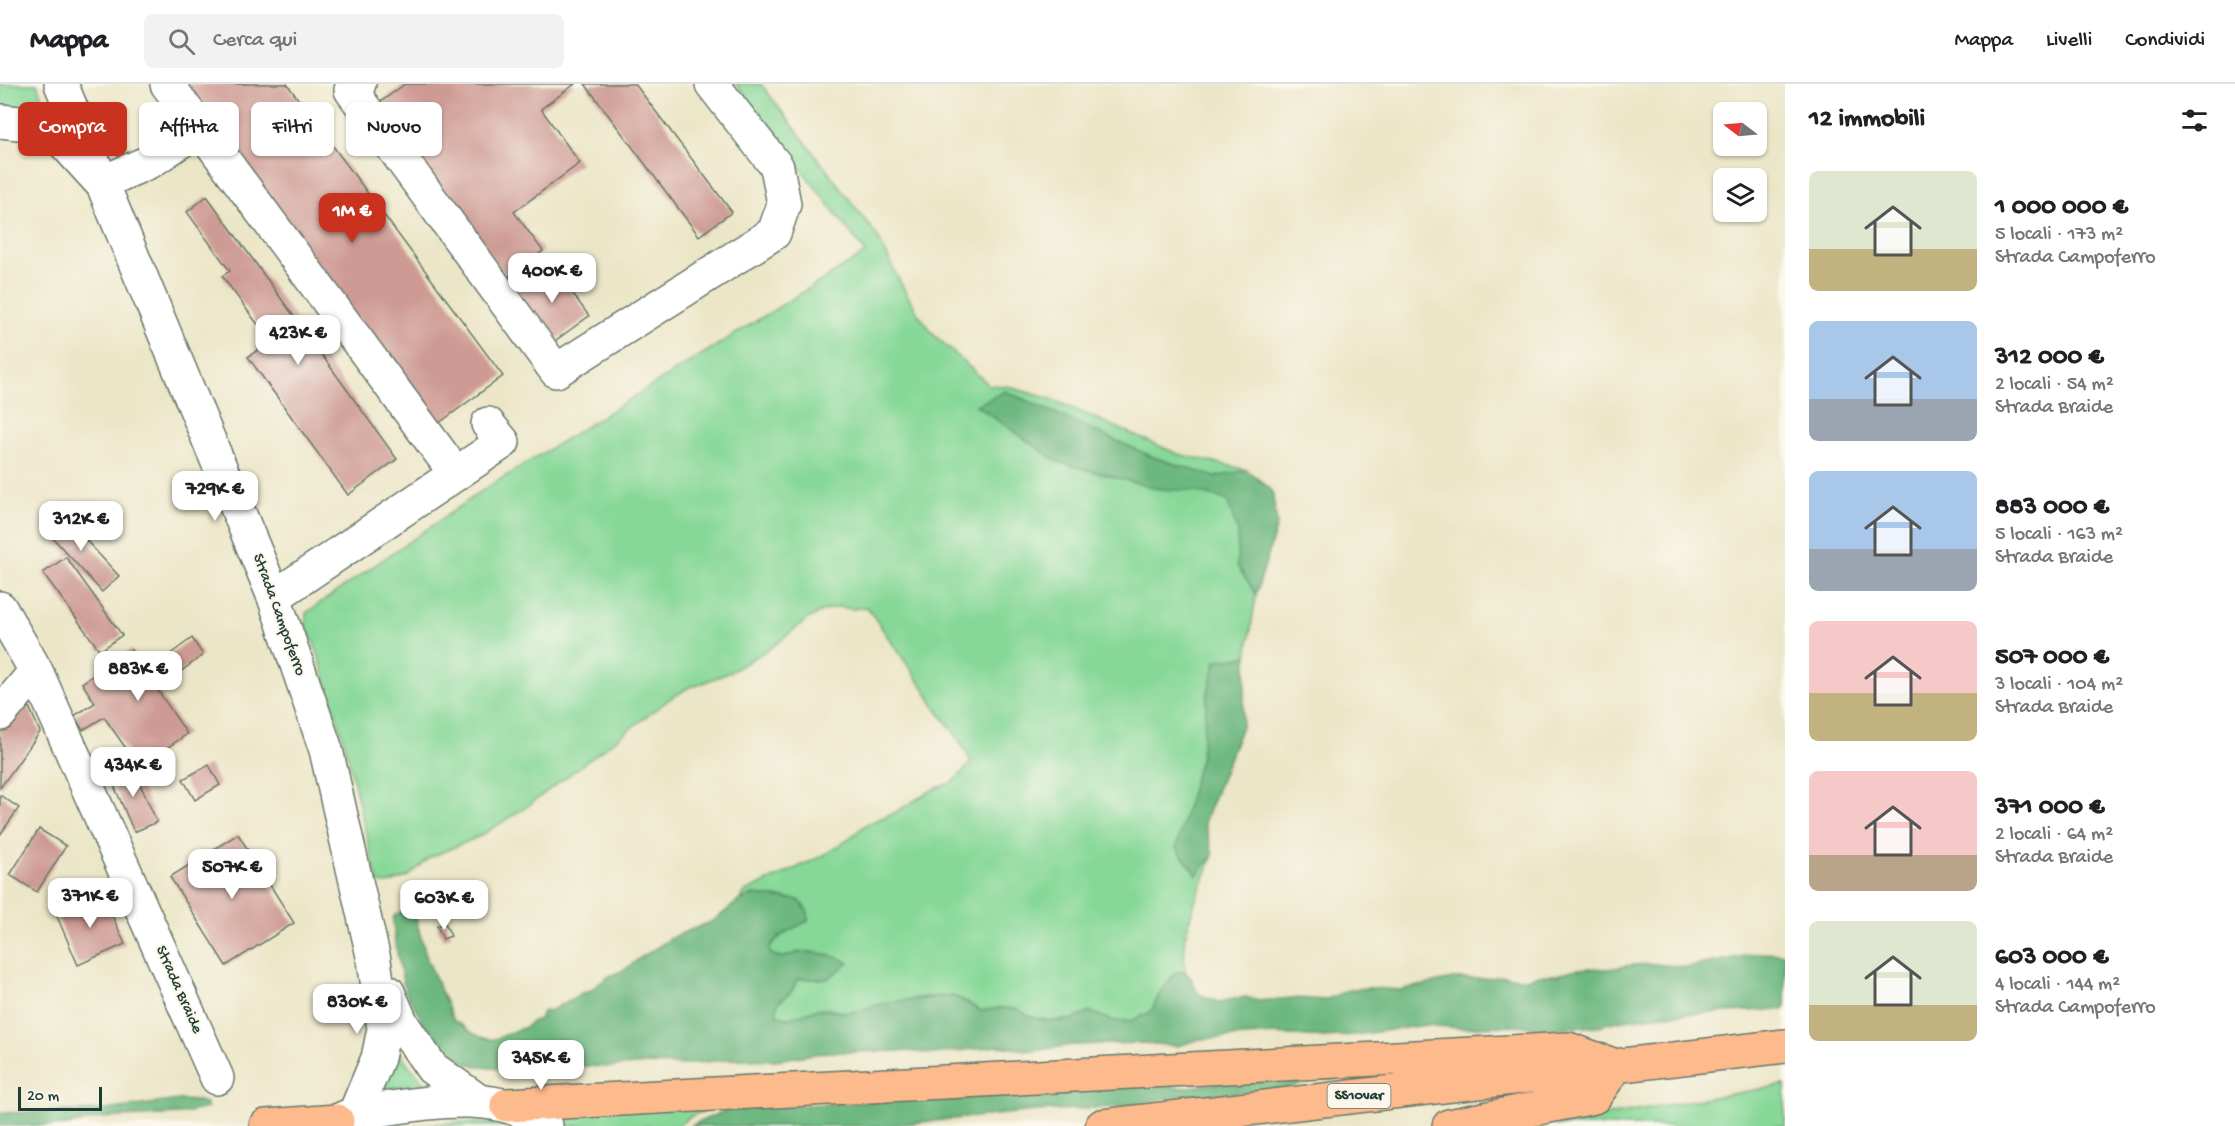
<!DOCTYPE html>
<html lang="it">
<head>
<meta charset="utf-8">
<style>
  body { margin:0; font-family:"Gochi Hand",sans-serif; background:#f2f2f2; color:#202124; height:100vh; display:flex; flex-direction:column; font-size:22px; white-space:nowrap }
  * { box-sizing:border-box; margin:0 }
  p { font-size:20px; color:#757577 }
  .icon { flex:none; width:33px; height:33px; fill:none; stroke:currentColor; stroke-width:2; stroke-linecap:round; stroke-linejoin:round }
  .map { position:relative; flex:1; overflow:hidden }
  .drawer { display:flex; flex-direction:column; background:#fff; width:450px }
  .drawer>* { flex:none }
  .guide { position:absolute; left:18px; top:18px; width:570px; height:54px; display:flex; gap:12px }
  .needle { width:39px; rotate:286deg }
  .tools { position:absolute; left:1713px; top:18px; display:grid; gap:12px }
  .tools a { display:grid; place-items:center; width:54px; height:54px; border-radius:9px; background:#fff; box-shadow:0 2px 4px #0004; font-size:30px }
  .scale { position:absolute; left:18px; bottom:15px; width:84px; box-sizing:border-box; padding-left:6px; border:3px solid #1f3d34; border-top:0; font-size:16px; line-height:21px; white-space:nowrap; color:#1f3d34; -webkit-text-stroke:4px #fbf7ec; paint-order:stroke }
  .price { position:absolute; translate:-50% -51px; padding:0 14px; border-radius:12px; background:#fff; color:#222; font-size:20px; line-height:39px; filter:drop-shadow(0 2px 3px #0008) }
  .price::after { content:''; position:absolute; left:50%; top:36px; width:18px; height:14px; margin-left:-9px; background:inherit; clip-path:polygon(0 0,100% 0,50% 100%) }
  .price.on { background:#c8321e; color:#fff }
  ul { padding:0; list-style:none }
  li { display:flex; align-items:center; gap:18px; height:150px; padding:0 24px }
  li span { display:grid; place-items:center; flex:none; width:168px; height:120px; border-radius:9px; color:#555 }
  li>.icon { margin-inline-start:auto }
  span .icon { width:72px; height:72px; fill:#fffc; stroke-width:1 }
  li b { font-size:26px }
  h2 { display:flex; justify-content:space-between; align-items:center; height:72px; padding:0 24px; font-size:26px }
  .tag { padding:0 21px; border-radius:9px; background:#fff; box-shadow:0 2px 4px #0004; font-size:21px; line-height:54px }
  .tag.on { background:#c8321e; color:#fff }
  header { display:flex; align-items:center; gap:36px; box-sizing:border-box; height:84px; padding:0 30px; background:#fff; border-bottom:2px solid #e0e0e0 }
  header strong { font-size:28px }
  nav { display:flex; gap:33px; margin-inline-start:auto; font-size:21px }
  .search { width:420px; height:54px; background:#f2f2f2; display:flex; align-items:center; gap:15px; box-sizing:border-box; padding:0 21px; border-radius:9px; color:#757577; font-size:22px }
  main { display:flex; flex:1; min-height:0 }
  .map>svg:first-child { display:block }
  .green { fill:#87d898; stroke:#538a66; stroke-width:1.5 }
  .forest { fill:#6db880; stroke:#467a5a; stroke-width:1.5 }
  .building { fill:#ce9b94 }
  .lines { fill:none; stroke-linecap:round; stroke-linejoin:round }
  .minor-casing { stroke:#677868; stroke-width:36 }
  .highway-casing { stroke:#677868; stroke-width:36 }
  .minor { stroke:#fff; stroke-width:33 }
  .highway { stroke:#fcba8d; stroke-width:33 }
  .labels { text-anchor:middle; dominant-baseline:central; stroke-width:4.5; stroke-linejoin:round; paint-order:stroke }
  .shield { fill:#fbf7ec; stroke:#61756b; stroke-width:1.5 }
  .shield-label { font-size:15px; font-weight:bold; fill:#1f3d34 }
  .street-label { font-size:16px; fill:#1f3d34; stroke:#fbf7ec }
</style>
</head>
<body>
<header>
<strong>Mappa</strong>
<div class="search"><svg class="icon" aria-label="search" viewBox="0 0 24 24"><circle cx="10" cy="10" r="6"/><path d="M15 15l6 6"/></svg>Cerca qui</div>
<nav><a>Mappa</a><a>Livelli</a><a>Condividi</a></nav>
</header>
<main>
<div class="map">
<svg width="1785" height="1042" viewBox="0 0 1785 1042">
  <rect width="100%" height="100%" fill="#fbf7ec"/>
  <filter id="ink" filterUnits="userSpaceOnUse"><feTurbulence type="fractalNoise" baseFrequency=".0167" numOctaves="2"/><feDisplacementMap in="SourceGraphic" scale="12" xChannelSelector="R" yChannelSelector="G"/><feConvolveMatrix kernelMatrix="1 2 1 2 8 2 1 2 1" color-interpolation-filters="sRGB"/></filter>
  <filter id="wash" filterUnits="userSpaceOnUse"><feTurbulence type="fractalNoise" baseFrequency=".008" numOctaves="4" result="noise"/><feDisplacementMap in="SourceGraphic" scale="24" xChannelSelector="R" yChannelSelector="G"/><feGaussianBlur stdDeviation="1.35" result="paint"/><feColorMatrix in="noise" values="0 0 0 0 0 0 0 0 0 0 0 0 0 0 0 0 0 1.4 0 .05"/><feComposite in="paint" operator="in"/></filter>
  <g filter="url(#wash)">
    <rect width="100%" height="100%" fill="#ece6c8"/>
    <path class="green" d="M0 0H37L47 30 0 22Z
      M736 0H761L878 153 899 196 918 230 933 250 989 301 1006 302 1051 315 1178 370 1247 386 1272 407 1277 441 1256 510 1247 572 1242 642 1204 738 1213 771 1194 820 1184 856 1185 889 1181 887 1161 907 1153 924 1149 929 1131 937H1114L1090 928 1072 936 1048 937 1028 932 1018 926 999 924 981 927 961 915 951 912 924 913 849 929 828 925 813 926 790 935 777 931C774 914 786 916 793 905 795 902 795 898 797 895H827L844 876C831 872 817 867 802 868 787 869 787 878 770 870L769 866C776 851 794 844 808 837L799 816 753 811 740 816 745 808 824 771 842 760 867 740 894 729 934 705 953 698 970 680V675L956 651 934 622 923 603 867 523 853 525 839 523 826 526 809 534 771 564 732 587 696 602H691L671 614 525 724 480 752 429 774 409 792 388 800 378 799 344 657 317 567 306 541V529L488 403 866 169Z
      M398 966 409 982 426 1000 381 1005Z
      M1785 1001V1042H1554L1613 1030Z
      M711 1024 689 1033 678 1042H569L554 1026Z
      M457 1038 500 1039 506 1042H416Z"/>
    <path class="forest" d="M1005 307 1153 373 1215 393 1247 386 1272 407 1277 441 1256 510 1237 482 1238 448 1227 416 1194 407 1159 405 1058 378 976 321Z
      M1247 572 1242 642 1204 738 1213 771 1197 791 1176 764 1201 671 1208 607 1216 577Z
      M753 811 799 816 808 828V837C794 844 777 851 769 865L771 870C788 878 788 868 803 868 817 868 837 871 849 879L827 895H797C795 898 795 902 793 905 786 916 774 914 777 931L786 935 818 925 849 929 887 918 951 912 961 915 981 927 999 924 1018 925 1028 932 1048 937 1072 936 1090 928 1114 937H1131L1149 929 1153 924 1161 907 1176 888C1194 886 1191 900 1199 910L1218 918 1246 913 1258 917 1293 914 1325 916 1351 905 1373 904 1400 906 1453 895H1481L1504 892 1527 895 1539 891H1557L1572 886 1587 884 1608 885 1633 881 1654 880 1687 883 1759 869 1785 870V925L1663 931 1623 936 1598 942 1548 945 1517 941 1461 944 1426 941 1355 951 1323 953 1274 950 1200 955 1178 962 1143 959 1071 961 1035 967 999 962 932 970 909 967 828 968 775 976 732 975 679 981 648 980 611 983 563 981 502 985 481 983 463 978 456 970 435 957 423 943 420 932 405 907 395 859 393 835 395 831 403 827 413 830 416 835 427 875 454 937C462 940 467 946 474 950 495 960 497 954 514 947 517 945 521 945 524 944 531 939 530 937 540 935L543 928 552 926 582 909 588 908 608 893 626 885 637 876 673 853 713 837 740 816Z
      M1339 993 1334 995H1311L1292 1003 1251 1008 1180 1012 1116 1023 1035 1027 883 1042H690L729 1025 924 1015 949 1016 995 1009 1159 1001 1182 1004 1220 999Z
      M179 1016 199 1017 206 1019 208 1024 180 1030 101 1034 67 1041 0 1042V1029L105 1026Z"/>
    <g id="blocks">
      <path class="building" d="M185 0H287L503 292 435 342Z
        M405 0H575L541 25 580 79 514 128 543 167 507 194 379 19Z
        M585 0H635L732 128 699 152Z
        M207 112 397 375 348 411 248 273 270 257 222 192 230 187 187 128Z
        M552 181 589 232 552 259 515 208Z
        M60 428 119 492 102 508 43 443Z
        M66 473 122 551 100 567 43 489Z
        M192 554 203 571 157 605 187 650 139 683 104 633 83 646 74 632 95 619 82 599 131 566 146 588Z
        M24 611 40 648 0 704V644Z
        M131 680 157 738 134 748 109 690Z
        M209 681 220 701 195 716 183 695Z
        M0 711 19 724 0 751Z
        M39 745 66 762 37 808 10 791Z
        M238 750 294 839 226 882 170 793Z
        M102 809 125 860 78 881 56 830Z
        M445 839 451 852 443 855 437 842Z"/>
    </g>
  </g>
  <g filter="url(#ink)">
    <use href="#blocks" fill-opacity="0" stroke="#677868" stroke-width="1.5"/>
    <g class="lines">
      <g class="minor-casing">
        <path id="minor" d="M61 0 274 513 326 666 374 876 384 945 378 974 355 1029
          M359 0 351 6 556 287 774 149 784 120 777 83 712 0
          M0 37 49 42 101 99 151 77 200 44 167 0
          M200 44 456 390
          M274 513 503 358 488 340
          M0 524 36 587 217 994
          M0 630 36 587
          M388 908 402 940 432 984 477 1016
          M337 1037 355 1029C413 1022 497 1000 546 1042"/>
      </g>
      <g class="highway-casing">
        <path id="highway" d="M507 1021 1568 965 1616 982
          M266 1042 337 1037
          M1102 1042 1785 962
          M1449 1042 1594 1013 1616 982"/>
      </g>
      <use href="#minor" class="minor"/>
      <use href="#highway" class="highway"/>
    </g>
  </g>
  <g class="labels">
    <rect class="shield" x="1327.5" y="1000" width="63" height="24" rx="4.5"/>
    <g class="shield-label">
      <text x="1359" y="1012">SS10var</text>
    </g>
    <g class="street-label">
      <text transform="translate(278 531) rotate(70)">Strada Campoferro</text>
      <text transform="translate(178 906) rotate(66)">Strada Braide</text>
    </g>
  </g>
</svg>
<div class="tools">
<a><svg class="needle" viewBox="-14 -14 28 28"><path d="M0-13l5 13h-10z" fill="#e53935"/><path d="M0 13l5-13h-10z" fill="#757577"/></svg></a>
<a><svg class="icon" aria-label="layers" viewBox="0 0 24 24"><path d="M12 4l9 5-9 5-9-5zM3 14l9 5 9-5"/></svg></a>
</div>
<div class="scale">20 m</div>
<b class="price on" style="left:352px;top:160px">1M €</b>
<b class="price" style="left:552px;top:220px">400K €</b>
<b class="price" style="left:298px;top:282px">423K €</b>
<b class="price" style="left:215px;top:438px">729K €</b>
<b class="price" style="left:81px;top:468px">312K €</b>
<b class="price" style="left:138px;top:618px">883K €</b>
<b class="price" style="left:133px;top:714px">434K €</b>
<b class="price" style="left:232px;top:816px">507K €</b>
<b class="price" style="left:90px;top:845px">371K €</b>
<b class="price" style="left:444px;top:847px">603K €</b>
<b class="price" style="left:357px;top:951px">830K €</b>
<b class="price" style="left:541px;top:1007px">345K €</b>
<div class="guide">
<a class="tag on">Compra</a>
<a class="tag">Affitta</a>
<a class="tag">Filtri</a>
<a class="tag">Nuovo</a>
</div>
</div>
<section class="drawer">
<h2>12 immobili<svg class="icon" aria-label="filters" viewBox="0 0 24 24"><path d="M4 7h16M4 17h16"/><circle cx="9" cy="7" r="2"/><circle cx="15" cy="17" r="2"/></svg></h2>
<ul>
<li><span style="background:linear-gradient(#dfe7d0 65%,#c2b280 0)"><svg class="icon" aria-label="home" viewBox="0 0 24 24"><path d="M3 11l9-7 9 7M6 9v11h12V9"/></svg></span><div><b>1 000 000 €</b><p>5 locali · 173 m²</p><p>Strada Campoferro</p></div></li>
<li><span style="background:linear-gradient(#a9c7e8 65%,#9aa5b1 0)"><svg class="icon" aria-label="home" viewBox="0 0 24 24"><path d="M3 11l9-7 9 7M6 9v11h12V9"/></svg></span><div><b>312 000 €</b><p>2 locali · 54 m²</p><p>Strada Braide</p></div></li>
<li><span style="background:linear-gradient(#a9c7e8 65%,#9aa5b1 0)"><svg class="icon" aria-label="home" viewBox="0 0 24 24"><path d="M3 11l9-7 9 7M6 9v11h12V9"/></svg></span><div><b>883 000 €</b><p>5 locali · 163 m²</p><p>Strada Braide</p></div></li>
<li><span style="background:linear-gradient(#f6c9c9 60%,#c2b280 0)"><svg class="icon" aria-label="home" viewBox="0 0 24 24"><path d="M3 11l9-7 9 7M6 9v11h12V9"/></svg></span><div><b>507 000 €</b><p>3 locali · 104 m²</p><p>Strada Braide</p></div></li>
<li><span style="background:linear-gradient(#f6c9c9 70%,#b9a48a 0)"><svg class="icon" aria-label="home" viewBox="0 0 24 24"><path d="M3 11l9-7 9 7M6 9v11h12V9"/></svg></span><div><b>371 000 €</b><p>2 locali · 64 m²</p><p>Strada Braide</p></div></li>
<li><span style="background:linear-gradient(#dfe7d0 70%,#c2b280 0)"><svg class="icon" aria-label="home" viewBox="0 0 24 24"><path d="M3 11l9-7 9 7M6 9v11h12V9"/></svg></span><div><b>603 000 €</b><p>4 locali · 144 m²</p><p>Strada Campoferro</p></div></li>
</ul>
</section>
</main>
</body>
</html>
